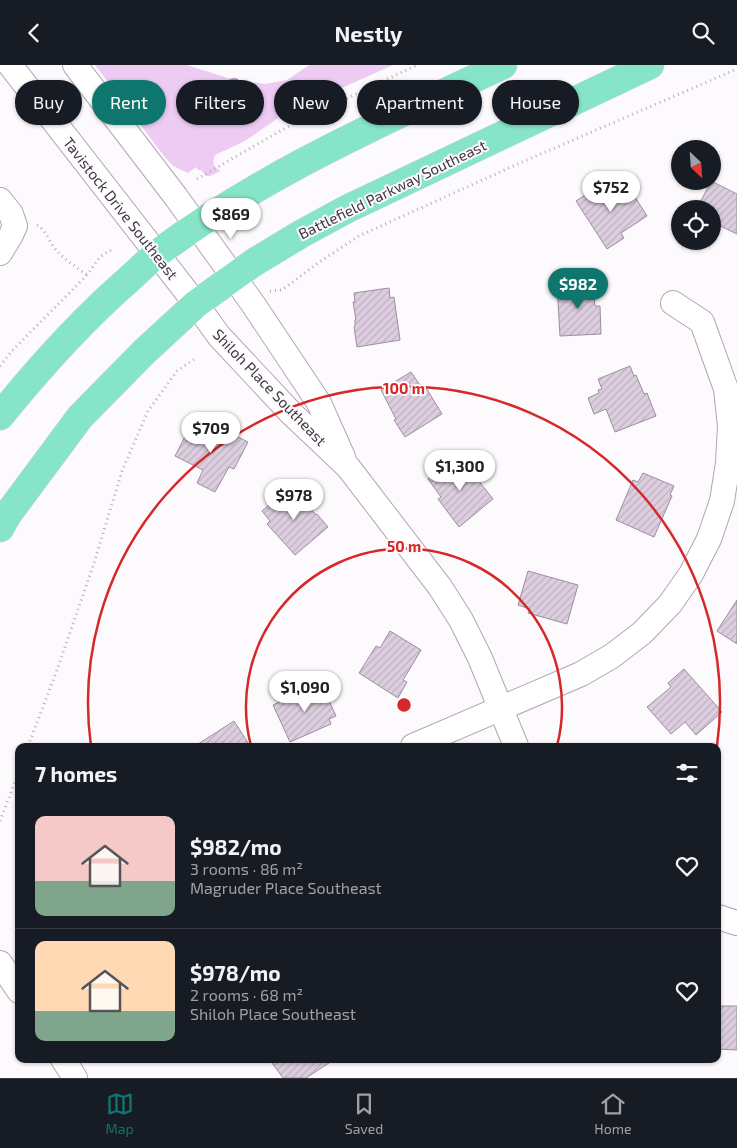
<!DOCTYPE html>
<html lang="en">
<head>
<meta charset="utf-8">
<style>
  body { margin:0; font-family:"Exo 2",sans-serif; background:#20242c; color:#f1f3f6; height:100vh; display:flex; flex-direction:column; font-size:19px; white-space:nowrap }
  * { box-sizing:border-box; margin:0 }
  p { font-size:16px; color:#9ea1a6 }
  .icon { flex:none; width:28px; height:28px; fill:none; stroke:currentColor; stroke-width:2; stroke-linecap:round; stroke-linejoin:round }
  .map { position:relative; flex:1; overflow:hidden }
  .drawer { position:absolute; left:15px; top:678px; width:706px; height:320px; display:flex; flex-direction:column; background:#171b24; border-radius:10px; box-shadow:0 1px 4px #0004 }
  .drawer>* { flex:none }
  .banner { position:absolute; left:15px; top:15px; width:708px; height:45px; display:flex; gap:10px }
  .needle { width:32px; rotate:155deg }
  .controls { position:absolute; left:671px; top:75px; display:grid; gap:10px }
  .controls a { display:grid; place-items:center; width:50px; height:50px; border-radius:50%; background:#171b24; box-shadow:0 1px 4px #0004; font-size:25px }
  .price { position:absolute; translate:-50% -42px; padding:0 11px; border-radius:18px; background:#fff; color:#222; font-size:16px; line-height:32px; filter:drop-shadow(0 1px 2px #0008) }
  .price::after { content:''; position:absolute; left:50%; top:30px; width:15px; height:11px; margin-left:-8px; background:inherit; clip-path:polygon(0 0,100% 0,50% 100%) }
  .price.current { background:#0f766e; color:#fff }
  ul { padding:0; list-style:none }
  li { display:flex; align-items:center; gap:15px; height:125px; padding:0 20px }
  li+li { border-top:1px solid #363941 }
  li span { display:grid; place-items:center; flex:none; width:140px; height:100px; border-radius:10px; color:#555 }
  li>.icon { margin-inline-start:auto }
  span .icon { width:60px; height:60px; fill:#fffc; stroke-width:1 }
  li b { font-size:21px }
  h2 { display:flex; justify-content:space-between; align-items:center; height:60px; padding:0 20px; font-size:21px }
  .pill { padding:0 18px; border-radius:22px; background:#171b24; box-shadow:0 1px 4px #0004; font-size:18px; line-height:45px }
  .pill.current { background:#0f766e; color:#fff }
  header { display:flex; justify-content:space-between; align-items:center; height:65px; padding:0 20px; background:#171b24; font-size:22px; font-weight:700 }
  .menu { display:flex; justify-content:space-around; align-items:center; height:70px; border-top:1px solid #363941; background:#171b24; font-size:14px; color:#9ea1a6 }
  .menu a { display:grid; justify-items:center; gap:2px }
  .menu .current { color:#0f766e }
  .map>svg:first-child { display:block }
  .grass { fill:#edcbf3 }
  .building { fill:url(#building-hatch); stroke:#9c8e9f }
  .lines { fill:none; stroke-linecap:round; stroke-linejoin:round }
  .minor-casing { stroke:#b3a4b5; stroke-width:26 }
  .major-casing { stroke:#d8d7d9; stroke-width:29 }
  .path { stroke:#b3afb3; stroke-width:3; stroke-dasharray:1 4; stroke-linecap:butt }
  .minor { stroke:#fff; stroke-width:24 }
  .major { stroke:#86e5c8; stroke-width:28 }
  .tree { fill:#b193b6 }
  .ring { fill:none; stroke:#d62828; stroke-width:2.5 }
  .labels { text-anchor:middle; dominant-baseline:central; stroke-width:4; stroke-linejoin:round; paint-order:stroke }
  .street-label { font-size:15px; fill:#3e373f; stroke:#fdfafd }
  .centre { fill:#d62828; stroke:#fdfafd; stroke-width:2.5 }
  .ring-label { font-size:15px; text-anchor:middle; font-weight:bold; fill:#d62828; stroke:#fdfafd; stroke-width:4; stroke-linejoin:round; paint-order:stroke }
</style>
</head>
<body>
<header><svg class="icon" aria-label="back" viewBox="0 0 24 24"><path d="M15 5l-7 7 7 7"/></svg>Nestly<svg class="icon" aria-label="search" viewBox="0 0 24 24"><circle cx="10" cy="10" r="6"/><path d="M15 15l6 6"/></svg></header>
<div class="map">
<svg width="737" height="1013" viewBox="0 0 737 1013">
  <defs>
    <pattern id="building-hatch" width="6" height="6" patternUnits="userSpaceOnUse" patternTransform="scale(1.25)"><rect width="6" height="6" fill="#dccddf"/><path d="M-1 1l2-2M0 6l6-6M5 7l2-2" fill="none" stroke="#beb1c0"/></pattern>
  </defs>
  <rect width="100%" height="100%" fill="#fdfafd"/>
  <path class="grass" d="M95 0H187L234 15 265 19 287 15 309 0H393L284 49 245 76 215 90C212 99 213 102 221 106L210 111H206L201 105H198L196 102 188 108 173 101 164 91Z"/>
  <path class="building" d="M711 116 737 129V169L712 157V144H697Z
    M603 119 611 132 628 121 647 151 621 168 624 173 607 184 576 136Z
    M592 218 595 241H600L601 269 560 271 557 220Z
    M389 223 390 233 394 232 400 275 357 282 354 262 355 261V255H356L353 237H355L354 228Z
    M630 301 634 311 636 310 644 329 647 328 656 351 615 367 606 344 594 349 588 333 599 328 598 325 602 324 598 314Z
    M411 307 422 323 425 321 442 349 405 372 394 355 396 354 381 325Z
    M193 356 225 373 228 367 248 377 234 404 229 402 215 427 197 418 203 405 175 391Z
    M456 393 464 403 467 401 493 434 459 462 438 434 441 432 428 414Z
    M643 408 674 421 670 430 672 431 654 472 616 455 633 415 638 417Z
    M288 423 295 431 296 430 303 437 304 436 316 450 317 449 328 462 295 490 267 459 270 456 262 446Z
    M528 506 578 520 567 559 528 548 530 544 518 540Z
    M737 535V579L717 566Z
    M390 566 421 585 403 615 407 617 398 633 359 608 376 581 380 583Z
    M684 604 722 647 696 670 685 657 671 669 647 642 671 622 668 618Z
    M321 618 336 651 329 654 331 659 290 677 273 640Z
    M234 656 250 681H195Z
    M718 941H737V985L718 984Z
    M269 994H335L306 1013H283Z"/>
  <g class="lines">
    <g class="minor-casing">
      <path id="minor" d="M10 0 196 239 219 271 291 348 348 402 440 522 461 555 480 593 516 681
        M75 0 176 132 253 239 319 338 343 392
        M0 135 11 149 15 161 11 170 0 188
        M413 681 581 609 612 591 642 568 670 539 691 509 709 474 722 436 728 398 730 361 726 324 702 257 673 238
        M718 852 737 858
        M0 898 19 926
        M63 994 75 1013"/>
    </g>
    <g class="major-casing">
      <path id="major" d="M0 351C39 303 80 257 127 216 137 207 147 197 158 188 263 109 385 56 503 0
        M0 463 8 449 80 352 144 287 196 239 253 198 301 169 347 144 650 0"/>
    </g>
    <path class="path" d="M197 114 289 61 417 0
      M37 160C46 165 49 177 56 185 65 195 76 202 87 210
      M270 226 282 225 318 198 359 171 520 98 737 4
      M0 301 11 287C35 262 60 238 84 213 96 200 97 190 114 184
      M28 681 57 605 93 501 122 406 148 346 177 306 196 293
      M0 756 19 706"/>
    <use href="#minor" class="minor"/>
    <use href="#major" class="major"/>
  </g>
  <circle class="tree" cx="234" cy="21" r="8"/>
  <g class="ring">
    <path d="M251 681A158 158 0 1 1 557 681"/>
    <path d="M91 681A316 316 0 1 1 717 681"/>
  </g>
  <g class="labels">
    <g class="street-label">
      <text transform="translate(392 124) rotate(-26)">Battlefield Parkway Southeast</text>
      <text transform="translate(121 143) rotate(52)">Tavistock Drive Southeast</text>
      <text transform="translate(270 322) rotate(46)">Shiloh Place Southeast</text>
    </g>
  </g>
  <circle cx="404" cy="640" r="8" class="centre"/>
  <g class="ring-label">
    <text x="404" y="329">100 m</text>
    <text x="404" y="487">50 m</text>
  </g>
</svg>
<div class="controls">
<a><svg class="needle" viewBox="-14 -14 28 28"><path d="M0-13l5 13h-10z" fill="#e53935"/><path d="M0 13l5-13h-10z" fill="#9ea1a6"/></svg></a>
<a><svg class="icon" aria-label="locate" viewBox="0 0 24 24"><circle cx="12" cy="12" r="6"/><path d="M12 2v4M12 18v4M2 12h4M18 12h4"/></svg></a>
</div>
<b class="price" style="left:611px;top:148px">$752</b>
<b class="price" style="left:231px;top:175px">$869</b>
<b class="price current" style="left:578px;top:245px">$982</b>
<b class="price" style="left:211px;top:389px">$709</b>
<b class="price" style="left:460px;top:427px">$1,300</b>
<b class="price" style="left:294px;top:456px">$978</b>
<b class="price" style="left:305px;top:648px">$1,090</b>
<div class="banner">
<a class="pill">Buy</a>
<a class="pill current">Rent</a>
<a class="pill">Filters</a>
<a class="pill">New</a>
<a class="pill">Apartment</a>
<a class="pill">House</a>
</div>
<section class="drawer">
<h2>7 homes<svg class="icon" aria-label="filters" viewBox="0 0 24 24"><path d="M4 7h16M4 17h16"/><circle cx="9" cy="7" r="2"/><circle cx="15" cy="17" r="2"/></svg></h2>
<ul>
<li><span style="background:linear-gradient(#f6c9c9 65%,#7fa58c 0)"><svg class="icon" aria-label="home" viewBox="0 0 24 24"><path d="M3 11l9-7 9 7M6 9v11h12V9"/></svg></span><div><b>$982/mo</b><p>3 rooms · 86 m²</p><p>Magruder Place Southeast</p></div><svg class="icon" aria-label="heart" viewBox="0 0 24 24"><path d="M12 20l-8-8c-3-5 5-10 8-4 3-6 11-1 8 4z"/></svg></li>
<li><span style="background:linear-gradient(#ffd9b3 70%,#7fa58c 0)"><svg class="icon" aria-label="home" viewBox="0 0 24 24"><path d="M3 11l9-7 9 7M6 9v11h12V9"/></svg></span><div><b>$978/mo</b><p>2 rooms · 68 m²</p><p>Shiloh Place Southeast</p></div><svg class="icon" aria-label="heart" viewBox="0 0 24 24"><path d="M12 20l-8-8c-3-5 5-10 8-4 3-6 11-1 8 4z"/></svg></li>
</ul>
</section>
</div>
<nav class="menu">
<a class="current"><svg class="icon" aria-label="map" viewBox="0 0 24 24"><path d="M3 6l6-2 6 2 6-2v14l-6 2-6-2-6 2zM9 4v14M15 6v14"/></svg>Map</a>
<a><svg class="icon" aria-label="saved" viewBox="0 0 24 24"><path d="M7 4h10v16l-5-4-5 4z"/></svg>Saved</a>
<a><svg class="icon" aria-label="home" viewBox="0 0 24 24"><path d="M3 11l9-7 9 7M6 9v11h12V9"/></svg>Home</a>
</nav>
</body>
</html>
